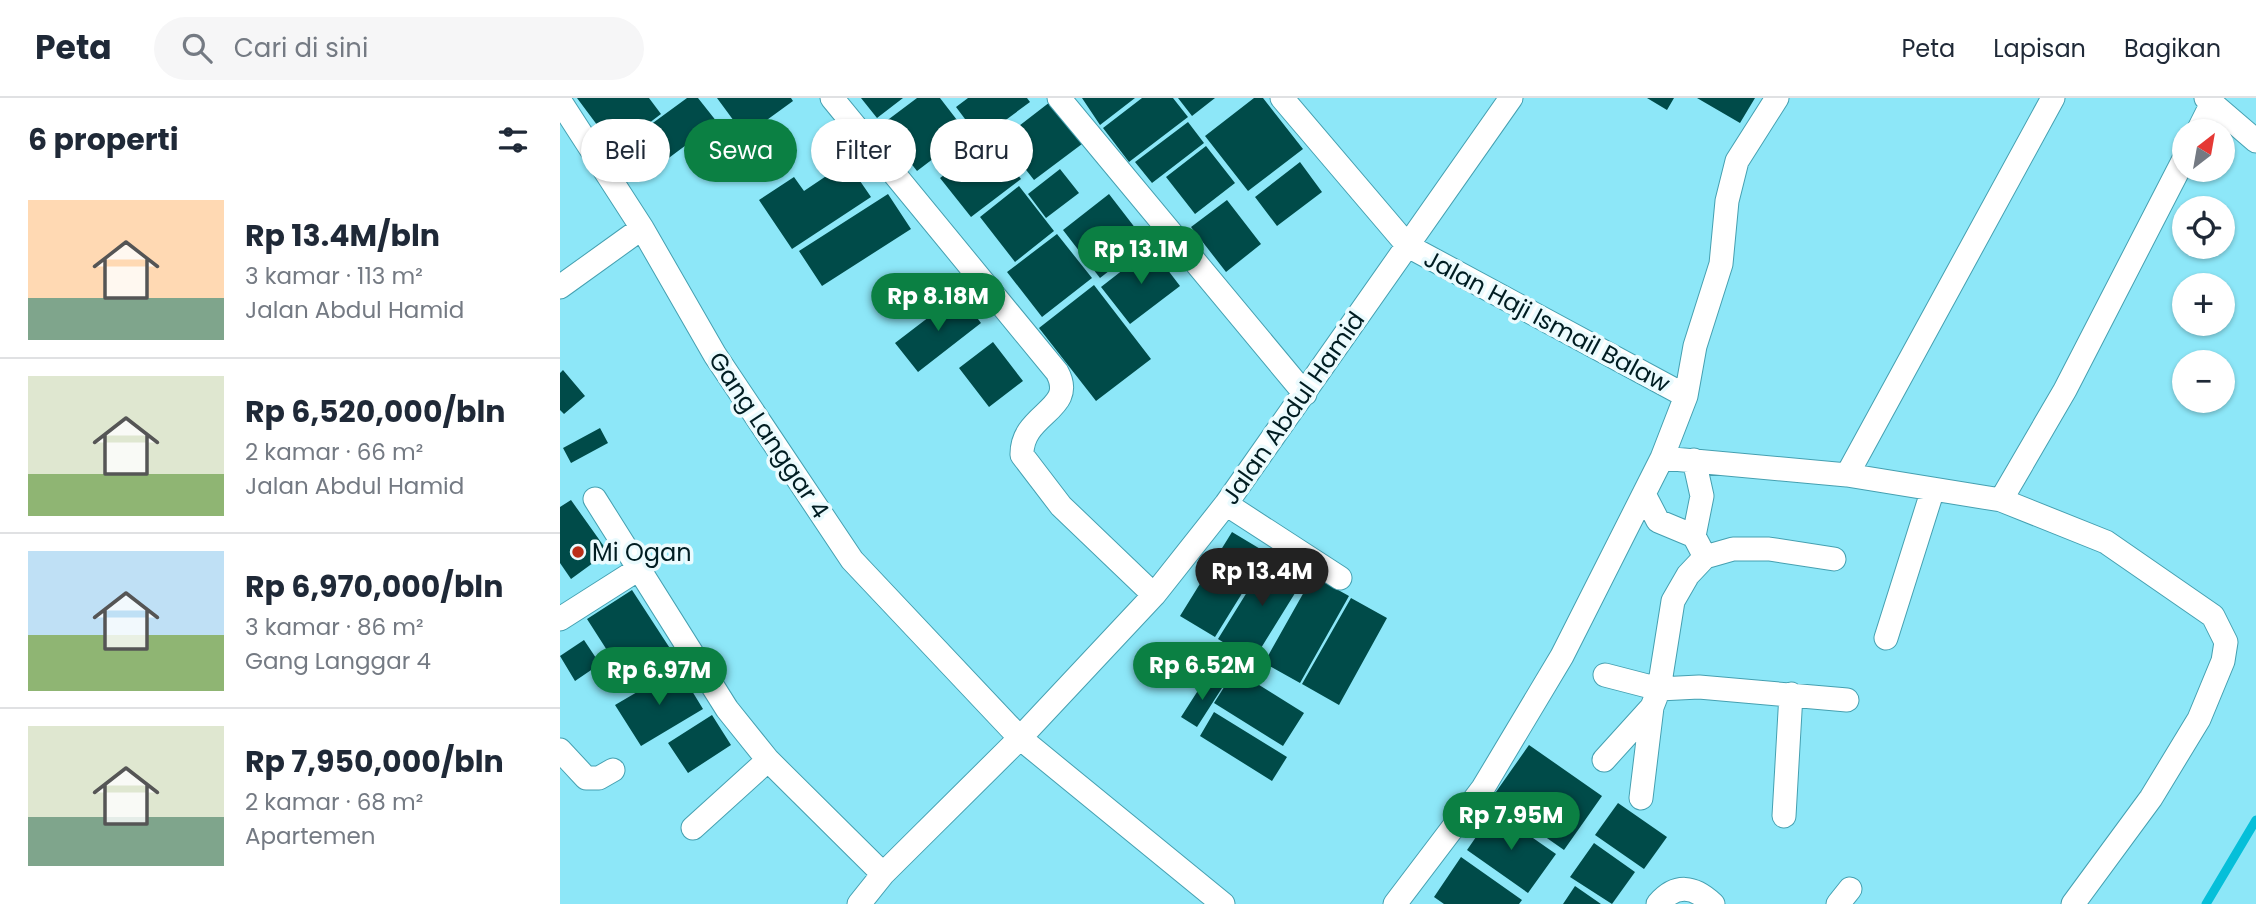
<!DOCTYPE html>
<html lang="id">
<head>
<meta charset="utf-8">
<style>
  body { margin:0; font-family:Poppins,sans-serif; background:#f6f6f7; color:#1f2937; height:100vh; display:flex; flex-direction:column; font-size:26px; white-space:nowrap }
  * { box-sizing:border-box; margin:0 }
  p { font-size:23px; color:#747a83 }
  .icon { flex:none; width:38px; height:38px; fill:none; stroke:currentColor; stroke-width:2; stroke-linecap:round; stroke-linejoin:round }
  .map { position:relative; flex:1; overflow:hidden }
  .panel { display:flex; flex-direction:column; background:#fff; width:560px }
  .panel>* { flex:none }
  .hud { position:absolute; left:21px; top:21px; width:665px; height:63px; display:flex; gap:14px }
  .needle { width:46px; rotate:31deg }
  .fabs { position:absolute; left:1612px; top:21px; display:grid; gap:14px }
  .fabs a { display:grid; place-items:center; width:63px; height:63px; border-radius:50%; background:#fff; box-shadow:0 2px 5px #0004; font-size:35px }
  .price { position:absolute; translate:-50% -60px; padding:0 16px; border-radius:24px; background:#0b8043; color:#fff; font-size:23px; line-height:46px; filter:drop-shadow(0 2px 4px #0008) }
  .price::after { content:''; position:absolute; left:50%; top:42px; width:21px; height:16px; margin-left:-10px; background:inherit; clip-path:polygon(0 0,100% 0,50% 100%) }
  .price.selected { background:#222; color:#fff }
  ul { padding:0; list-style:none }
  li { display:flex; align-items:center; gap:21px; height:175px; padding:0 28px }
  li+li { border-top:2px solid #e0e1e3 }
  li span { display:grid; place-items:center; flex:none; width:196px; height:140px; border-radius:0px; color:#555 }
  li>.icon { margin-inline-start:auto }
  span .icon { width:84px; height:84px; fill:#fffc; stroke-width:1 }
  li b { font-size:30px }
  h2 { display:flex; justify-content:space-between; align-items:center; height:84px; padding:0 28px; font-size:30px }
  .pill { padding:0 24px; border-radius:32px; background:#fff; box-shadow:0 2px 5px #0004; font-size:24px; line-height:63px }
  .pill.selected { background:#0b8043; color:#fff }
  header { display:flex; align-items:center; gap:42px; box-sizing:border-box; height:98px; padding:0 35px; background:#fff; border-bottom:2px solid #e0e1e3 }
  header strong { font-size:33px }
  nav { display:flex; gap:38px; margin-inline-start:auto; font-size:24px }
  .search { width:490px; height:63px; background:#f6f6f7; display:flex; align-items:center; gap:18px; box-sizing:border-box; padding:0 24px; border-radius:38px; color:#747a83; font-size:26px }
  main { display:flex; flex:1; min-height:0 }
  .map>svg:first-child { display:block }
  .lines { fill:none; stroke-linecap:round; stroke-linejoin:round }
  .stream { stroke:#05bfd9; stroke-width:9 }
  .building { fill:#004b49 }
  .street-casing { stroke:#45a0b1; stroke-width:25 }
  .street { stroke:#fff; stroke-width:23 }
  .poi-dot { fill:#bb2f19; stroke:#ebfbfe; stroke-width:2.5 }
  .labels { text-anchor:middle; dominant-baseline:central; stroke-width:7; stroke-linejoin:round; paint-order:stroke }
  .street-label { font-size:24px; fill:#011d22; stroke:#ebfbfe }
  .poi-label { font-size:24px; fill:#011d22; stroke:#ebfbfe; text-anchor:start }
</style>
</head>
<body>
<header>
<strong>Peta</strong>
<div class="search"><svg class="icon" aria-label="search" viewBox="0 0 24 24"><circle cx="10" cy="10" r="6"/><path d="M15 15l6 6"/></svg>Cari di sini</div>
<nav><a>Peta</a><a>Lapisan</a><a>Bagikan</a></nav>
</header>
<main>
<section class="panel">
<h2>6 properti<svg class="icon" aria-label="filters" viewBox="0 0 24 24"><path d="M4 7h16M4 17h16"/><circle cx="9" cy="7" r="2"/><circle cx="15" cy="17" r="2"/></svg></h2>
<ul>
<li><span style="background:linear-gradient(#ffd9b3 70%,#7fa58c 0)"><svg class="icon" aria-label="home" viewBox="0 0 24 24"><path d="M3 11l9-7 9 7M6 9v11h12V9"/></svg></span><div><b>Rp 13.4M/bln</b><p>3 kamar · 113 m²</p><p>Jalan Abdul Hamid</p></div></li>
<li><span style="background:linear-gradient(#dfe7d0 70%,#8fb573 0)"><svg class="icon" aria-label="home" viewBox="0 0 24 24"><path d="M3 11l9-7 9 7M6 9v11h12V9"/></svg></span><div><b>Rp 6,520,000/bln</b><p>2 kamar · 66 m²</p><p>Jalan Abdul Hamid</p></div></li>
<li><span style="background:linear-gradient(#bfe0f5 60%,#8fb573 0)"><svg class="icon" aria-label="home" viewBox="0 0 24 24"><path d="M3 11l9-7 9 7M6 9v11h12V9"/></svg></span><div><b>Rp 6,970,000/bln</b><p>3 kamar · 86 m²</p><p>Gang Langgar 4</p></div></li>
<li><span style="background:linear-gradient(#dfe7d0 65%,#7fa58c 0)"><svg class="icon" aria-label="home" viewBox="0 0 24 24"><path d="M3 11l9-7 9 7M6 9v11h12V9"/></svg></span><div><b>Rp 7,950,000/bln</b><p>2 kamar · 68 m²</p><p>Apartemen</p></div></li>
</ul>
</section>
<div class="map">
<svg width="1696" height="806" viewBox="0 0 1696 806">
  <rect width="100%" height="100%" fill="#8de7f8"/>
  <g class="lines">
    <path class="stream" d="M1646 806 1696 722"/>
  </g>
  <path class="building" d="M17 0H89L101 16 55 51Z
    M127 0H138L157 24 98 68 75 38Z
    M157 0H231L233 3 185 38Z
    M301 0H343L317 20Z
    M357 0H380L407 35 357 73 321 27Z
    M408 0H467L470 4 420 41 396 9Z
    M522 0H575L540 27Z
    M582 0H613L628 19 569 64 543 30Z
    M618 0H655L632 18Z
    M694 0H703L743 51 688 93 645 38Z
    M1087 0H1114L1107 12Z
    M1137 0H1195L1180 25Z
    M490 4 522 46 474 82 442 41Z
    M628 24 644 45 592 85 575 64Z
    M431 42 461 81 411 119 380 80Z
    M646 48 675 85 635 116 606 79Z
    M287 64 311 99 232 151 199 102 234 79 244 93Z
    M740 64 762 94 717 128 695 99Z
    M500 71 519 95 486 120 468 96Z
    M459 88 494 133 455 164 420 119Z
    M328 96 351 131 262 188 239 153Z
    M549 96 586 144 540 180 503 132Z
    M667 102 701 146 666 174 631 129Z
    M497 136 532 180 482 219 447 174Z
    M591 150 620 188 570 226 541 189Z
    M534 187 591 261 536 303 479 230Z
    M399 196 421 225 358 274 335 245Z
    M433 244 463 283 429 309 399 270Z
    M3 272 25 298 4 316 0 312V275Z
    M40 330 48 345 11 365 3 350Z
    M11 402 48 454 11 481 0 465V409Z
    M672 434 707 455 655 539 620 518Z
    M710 457 745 479 693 563 658 541Z
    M753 478 789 498 740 585 704 565Z
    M72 492 113 555 68 585 27 521Z
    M791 500 827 520 779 607 742 586Z
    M24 542 40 566 15 583 0 558Z
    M118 570 143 611 81 648 55 607Z
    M675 572 744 615 723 648 654 605Z
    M646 580 662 590 637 629 621 619Z
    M654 614 727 659 712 683 640 638Z
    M152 617 171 647 128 675 108 645Z
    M969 647 1042 698 1004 752 931 701Z
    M1058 705 1107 739 1084 771 1035 737Z
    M934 713 996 756 968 795 907 752Z
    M1034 745 1075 774 1052 806 1010 779Z
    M901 759 962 802 959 806H884L874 799Z
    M1015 788 1041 806H1003Z"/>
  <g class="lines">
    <g class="street-casing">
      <path id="street" d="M272 0 497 274C518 312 461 315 462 357L501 408 594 497
        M499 0 745 296
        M722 0 848 148 1126 298
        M1646 0 1696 43
        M0 3 82 130 155 257 292 462 460 640 663 806
        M1638 33 1651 7
        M0 189 82 130
        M1102 360 1287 377 1441 402 1546 444 1653 518 1666 544 1663 563 1639 621 1591 700 1513 806
        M1134 362 1142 398 1134 438 1145 459
        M1287 377 1493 0
        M1084 396 1098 423 1134 438
        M35 401 167 611 208 662 323 776
        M1441 402 1505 292 1624 61
        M666 406 780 480
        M0 521 77 472
        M1326 540 1373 391
        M1045 577 1099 591 1139 589 1287 602
        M0 652 26 680H39L53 672
        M1044 662 1092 609
        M1081 700 1092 609 1099 591 1113 503 1128 477 1145 459 1173 451H1209L1274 461
        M1224 718 1231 596
        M133 730 208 662
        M299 806 323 776 460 640 594 497 666 406 951 0
        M835 806 923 690 1002 558 1102 360 1126 298 1135 248 1161 166 1167 103 1177 63 1217 0
        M1098 806C1116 785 1134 788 1153 806
        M1278 806 1290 791"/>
    </g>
    <use href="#street" class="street"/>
  </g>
  <circle class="poi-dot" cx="18" cy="454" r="7"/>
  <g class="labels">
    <g class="street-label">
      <text transform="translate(987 223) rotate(28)">Jalan Haji Ismail Balaw</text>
      <text transform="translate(733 310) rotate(-55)">Jalan Abdul Hamid</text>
      <text transform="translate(209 337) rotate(56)">Gang Langgar 4</text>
    </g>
    <g class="poi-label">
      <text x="32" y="454">Mi Ogan</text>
    </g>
  </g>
</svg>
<div class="fabs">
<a><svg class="needle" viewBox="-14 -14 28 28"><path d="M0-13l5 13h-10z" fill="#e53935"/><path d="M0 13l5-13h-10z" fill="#747a83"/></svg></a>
<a><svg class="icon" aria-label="locate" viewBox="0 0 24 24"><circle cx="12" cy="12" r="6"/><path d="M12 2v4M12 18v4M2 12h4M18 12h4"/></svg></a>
<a>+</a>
<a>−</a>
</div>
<b class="price" style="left:581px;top:188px">Rp 13.1M</b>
<b class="price" style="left:378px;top:235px">Rp 8.18M</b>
<b class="price selected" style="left:702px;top:510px">Rp 13.4M</b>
<b class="price" style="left:642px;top:604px">Rp 6.52M</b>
<b class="price" style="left:99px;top:609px">Rp 6.97M</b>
<b class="price" style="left:951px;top:754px">Rp 7.95M</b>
<div class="hud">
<a class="pill">Beli</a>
<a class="pill selected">Sewa</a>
<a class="pill">Filter</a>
<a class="pill">Baru</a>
</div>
</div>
</main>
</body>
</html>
